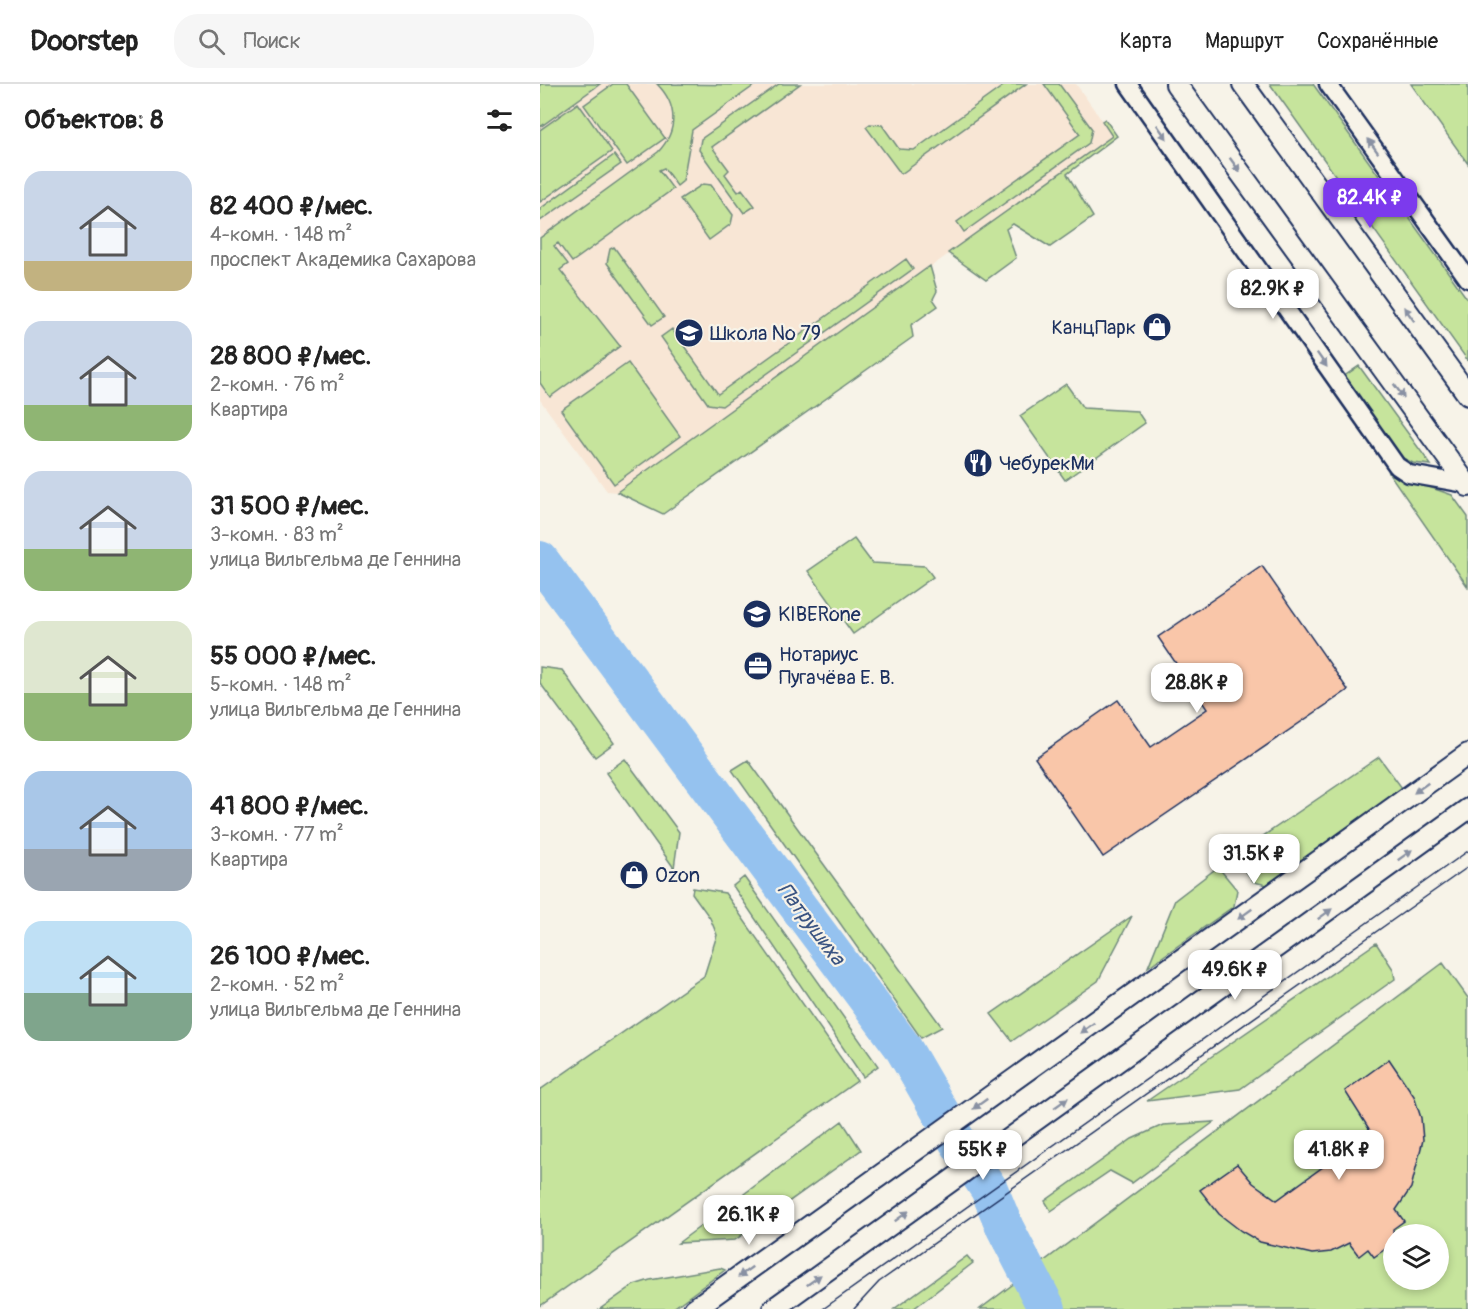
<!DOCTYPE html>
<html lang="ru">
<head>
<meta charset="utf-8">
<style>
  body { margin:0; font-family:Pangolin,sans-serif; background:#f6f6f6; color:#222; height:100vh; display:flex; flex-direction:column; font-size:22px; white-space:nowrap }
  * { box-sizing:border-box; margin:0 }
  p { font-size:20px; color:#767676 }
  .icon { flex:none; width:33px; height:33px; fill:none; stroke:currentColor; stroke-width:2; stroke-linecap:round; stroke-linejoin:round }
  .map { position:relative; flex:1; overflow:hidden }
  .details { display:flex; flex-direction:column; background:#fff; width:540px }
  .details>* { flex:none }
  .tools { position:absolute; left:843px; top:1140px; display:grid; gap:12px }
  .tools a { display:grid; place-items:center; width:66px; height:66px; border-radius:50%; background:#fff; box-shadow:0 3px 9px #0003; font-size:30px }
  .price { position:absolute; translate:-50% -51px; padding:0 14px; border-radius:12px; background:#fff; color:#222; font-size:20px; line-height:39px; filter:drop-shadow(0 2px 3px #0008) }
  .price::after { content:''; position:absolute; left:50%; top:36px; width:18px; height:14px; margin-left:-9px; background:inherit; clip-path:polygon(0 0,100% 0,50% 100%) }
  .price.current { background:#7c3aed; color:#fff }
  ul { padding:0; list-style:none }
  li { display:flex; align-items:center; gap:18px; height:150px; padding:0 24px }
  li span { display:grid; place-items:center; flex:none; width:168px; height:120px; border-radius:18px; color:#555 }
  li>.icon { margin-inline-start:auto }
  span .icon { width:72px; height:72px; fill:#fffc; stroke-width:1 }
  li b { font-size:26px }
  h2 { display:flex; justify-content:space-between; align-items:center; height:72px; padding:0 24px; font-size:26px }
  header { display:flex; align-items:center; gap:36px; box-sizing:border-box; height:84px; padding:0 30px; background:#fff; border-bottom:2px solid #e0e0e0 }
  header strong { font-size:28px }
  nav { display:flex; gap:33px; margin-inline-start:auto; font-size:21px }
  .search { width:420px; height:54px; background:#f6f6f6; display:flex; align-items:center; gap:15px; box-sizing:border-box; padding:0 21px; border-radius:24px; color:#767676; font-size:22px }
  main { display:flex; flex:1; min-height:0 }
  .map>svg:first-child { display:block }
  .built { fill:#f8e6d5 }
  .green { fill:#c6e49c; stroke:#708a7d; stroke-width:1.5; fill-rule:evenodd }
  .water { fill:#95c2ef; stroke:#6487b5; stroke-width:1.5 }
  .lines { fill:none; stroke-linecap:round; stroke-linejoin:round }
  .shore { stroke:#4c6a98; stroke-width:1.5 }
  .river { stroke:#95c2ef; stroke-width:38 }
  .building { fill:#f9c6a9; stroke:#1b2f5e; stroke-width:1.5 }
  .minor-casing { stroke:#1b2f5e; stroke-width:21 }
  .tertiary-casing { stroke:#1b2f5e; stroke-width:24 }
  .minor { stroke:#f7f3e8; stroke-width:16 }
  .tertiary { stroke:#f7f3e8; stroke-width:20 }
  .tram { stroke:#1b2f5e; stroke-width:1.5 }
  .oneway { fill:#8991a3 }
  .labels { text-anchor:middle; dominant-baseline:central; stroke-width:4.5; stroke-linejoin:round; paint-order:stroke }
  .poi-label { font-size:20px; fill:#1b2f5e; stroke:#f7f3e8; text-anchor:start }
  .water-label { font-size:21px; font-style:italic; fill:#3a5482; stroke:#f7f3e8 }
</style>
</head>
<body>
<header>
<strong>Doorstep</strong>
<div class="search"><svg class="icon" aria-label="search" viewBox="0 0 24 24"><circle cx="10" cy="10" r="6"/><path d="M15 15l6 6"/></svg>Поиск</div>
<nav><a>Карта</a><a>Маршрут</a><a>Сохранённые</a></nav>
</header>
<main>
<section class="details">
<h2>Объектов: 8<svg class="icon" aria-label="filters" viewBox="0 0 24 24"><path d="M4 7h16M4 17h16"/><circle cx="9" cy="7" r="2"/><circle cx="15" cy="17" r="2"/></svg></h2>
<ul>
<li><span style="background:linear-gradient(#c9d6e8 75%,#c2b280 0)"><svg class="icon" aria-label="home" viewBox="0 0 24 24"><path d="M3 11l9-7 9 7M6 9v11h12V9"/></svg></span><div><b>82 400 ₽/мес.</b><p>4-комн. · 148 m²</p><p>проспект Академика Сахарова</p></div></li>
<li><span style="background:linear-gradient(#c9d6e8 70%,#8fb573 0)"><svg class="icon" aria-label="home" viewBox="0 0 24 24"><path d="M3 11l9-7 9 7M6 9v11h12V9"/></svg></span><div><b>28 800 ₽/мес.</b><p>2-комн. · 76 m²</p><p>Квартира</p></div></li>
<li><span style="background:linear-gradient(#c9d6e8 65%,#8fb573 0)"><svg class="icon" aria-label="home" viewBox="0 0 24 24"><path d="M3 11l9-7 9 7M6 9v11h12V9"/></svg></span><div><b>31 500 ₽/мес.</b><p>3-комн. · 83 m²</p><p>улица Вильгельма де Геннина</p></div></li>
<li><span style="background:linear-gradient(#dfe7d0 60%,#8fb573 0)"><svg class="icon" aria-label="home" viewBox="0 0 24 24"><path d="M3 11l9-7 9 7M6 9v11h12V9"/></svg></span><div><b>55 000 ₽/мес.</b><p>5-комн. · 148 m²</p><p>улица Вильгельма де Геннина</p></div></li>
<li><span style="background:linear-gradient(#a9c7e8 65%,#9aa5b1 0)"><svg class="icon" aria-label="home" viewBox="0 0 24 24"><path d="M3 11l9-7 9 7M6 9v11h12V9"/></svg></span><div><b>41 800 ₽/мес.</b><p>3-комн. · 77 m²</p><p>Квартира</p></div></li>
<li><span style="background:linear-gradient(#bfe0f5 60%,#7fa58c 0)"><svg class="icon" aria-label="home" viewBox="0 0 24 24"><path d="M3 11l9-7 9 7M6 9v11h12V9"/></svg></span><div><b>26 100 ₽/мес.</b><p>2-комн. · 52 m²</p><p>улица Вильгельма де Геннина</p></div></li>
</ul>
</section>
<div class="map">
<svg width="928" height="1225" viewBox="0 0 928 1225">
  <rect width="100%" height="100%" fill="#f7f3e8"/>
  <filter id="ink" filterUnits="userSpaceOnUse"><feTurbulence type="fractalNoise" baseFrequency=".0167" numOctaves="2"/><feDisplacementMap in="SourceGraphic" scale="12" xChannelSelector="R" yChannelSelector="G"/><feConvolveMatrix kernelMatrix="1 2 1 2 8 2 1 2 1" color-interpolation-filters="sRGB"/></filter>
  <g filter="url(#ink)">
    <path class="built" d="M0 0H536L573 52 77 408 67 407 0 316Z"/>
    <path class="green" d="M0 0H60L0 43Z
      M73 0H86L125 54 87 81 44 21Z
      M117 0 215 1 152 46 143 97 137 102 124 84 119 86 133 105 32 178 18 159 14 162 28 180 20 186 80 262 10 313 0 299V154L118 68C138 47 138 21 117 0Z
      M239 0H260L172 63 189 86 185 90 198 108 202 105 215 122 204 129 159 66 161 55Z
      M466 0H486L361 90 326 43 330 40 342 41 359 65 374 66Z
      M504 0H519L552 45 549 59 424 148 417 138 540 50Z
      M730 0H773L928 216V277Z
      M871 0H928V80Z
      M38 19 72 67 0 118V46Z
      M565 35 577 52 527 90 553 133 510 163 473 140 466 145 476 174 446 196 408 169 572 52 562 37Z
      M74 71 81 80 0 137V125Z
      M163 100 171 101 193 131 191 140 169 156 140 115Z
      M74 163 124 233 112 241 67 179 70 165Z
      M366 175 373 185 182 322 168 320 121 253 132 245 178 310Z
      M390 182 397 207 393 215 398 222 371 241 373 253 123 430 77 408Z
      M88 279 140 352 74 400 21 326Z
      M819 282 891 381 873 379 861 373 803 293Z
      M526 300 543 324 597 327 605 339 525 396 480 332Z
      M849 389 912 411 928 433V503Z
      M314 455 332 479 385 482 393 493 313 550 268 487Z
      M0 583 22 586 74 659 55 673 0 599Z
      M839 673 862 704 727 801 714 798 694 772Z
      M85 675 139 748 134 784 66 689Z
      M208 676 402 943 381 954 192 686Z
      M678 783 697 806 694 822 608 883 635 816Z
      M204 793 338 982 323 993 193 802Z
      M153 804 185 809 317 997 0 1222V1006L164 892 177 851 170 834 152 809Z
      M592 832 558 897 472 957 451 930Z
      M836 859 853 885 855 895 700 1005 607 1017Z
      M903 879 928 914V1225H440ZM854 1150H898V1196H854Z
      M302 1037 321 1066 195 1156 138 1159Z
      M674 1038 592 1099 570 1087 511 1127 505 1117 592 1055 623 1041Z
      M427 1172 433 1179 373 1225H354Z
      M180 1184 185 1186 132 1225H60L94 1201 110 1196Z"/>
    <path class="water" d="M477 1140 504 1198 524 1225H495L453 1156Z"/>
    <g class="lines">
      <path class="shore" d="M499 1225V1220L462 1160 472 1151 476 1152 499 1201 517 1225"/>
      <path class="river" d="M0 476 362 962 416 1055 449 1105 465 1144 507 1225"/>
    </g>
    <path class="building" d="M722 482 808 606 563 773 495 674 578 616 611 663 667 625 618 553Z
      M849 975 874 1012 881 1034 883 1056 871 1104 856 1126 864 1137 853 1145 854 1159 834 1173 828 1165 819 1172 809 1159 791 1168 772 1170 720 1158 701 1147 679 1130 660 1106 697 1080 713 1099 737 1116 831 1048 805 1007Z"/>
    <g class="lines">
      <g class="minor-casing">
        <path id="minor" d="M588 0 857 382 869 390 926 400
          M788 0 928 195"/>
      </g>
      <g class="tertiary-casing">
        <path id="tertiary" d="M636 0 928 402
          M703 0 928 311
          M154 1225 928 670
          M233 1225 928 725"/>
      </g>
      <use href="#minor" class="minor"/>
      <use href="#tertiary" class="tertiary"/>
      <path class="tram" d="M283 1225 928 767
        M314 1225 339 1198 928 783"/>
    </g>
    <defs><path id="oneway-solid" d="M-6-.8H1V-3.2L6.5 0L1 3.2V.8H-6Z" transform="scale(1.5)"/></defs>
    <g class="oneway">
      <use href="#oneway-solid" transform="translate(622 48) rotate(55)"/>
      <use href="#oneway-solid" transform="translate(833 62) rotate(-126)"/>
      <use href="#oneway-solid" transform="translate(695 81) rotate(54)"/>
      <use href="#oneway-solid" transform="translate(869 230) rotate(-126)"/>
      <use href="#oneway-solid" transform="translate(782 276) rotate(55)"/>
      <use href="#oneway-solid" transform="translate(859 307) rotate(54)"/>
      <use href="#oneway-solid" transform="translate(881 704) rotate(144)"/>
      <use href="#oneway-solid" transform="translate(865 771) rotate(-36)"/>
      <use href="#oneway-solid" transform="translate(705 830) rotate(144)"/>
      <use href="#oneway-solid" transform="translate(785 830) rotate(-36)"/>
      <use href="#oneway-solid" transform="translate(547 944) rotate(144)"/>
      <use href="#oneway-solid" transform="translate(521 1019) rotate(-36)"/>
      <use href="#oneway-solid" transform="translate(440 1020) rotate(144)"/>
      <use href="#oneway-solid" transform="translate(362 1132) rotate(-36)"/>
      <use href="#oneway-solid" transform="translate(205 1188) rotate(144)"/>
      <use href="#oneway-solid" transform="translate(274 1196) rotate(-36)"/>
    </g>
  </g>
  <defs>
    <g id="shop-disc" transform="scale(1.5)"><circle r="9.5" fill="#1b2f5e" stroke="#f7f3e8"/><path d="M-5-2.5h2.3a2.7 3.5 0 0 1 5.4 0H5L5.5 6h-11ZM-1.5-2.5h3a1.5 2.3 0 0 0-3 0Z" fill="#fff"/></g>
    <g id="school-disc" transform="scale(1.5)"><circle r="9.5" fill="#1b2f5e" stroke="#f7f3e8"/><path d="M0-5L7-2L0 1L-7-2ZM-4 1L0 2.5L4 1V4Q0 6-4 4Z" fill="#fff"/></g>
    <g id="restaurant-disc" transform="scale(1.5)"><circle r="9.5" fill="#1b2f5e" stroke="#f7f3e8"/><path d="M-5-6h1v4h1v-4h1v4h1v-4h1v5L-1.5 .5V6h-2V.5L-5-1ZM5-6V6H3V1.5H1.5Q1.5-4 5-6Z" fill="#fff"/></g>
    <g id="office-disc" transform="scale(1.5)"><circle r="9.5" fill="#1b2f5e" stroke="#f7f3e8"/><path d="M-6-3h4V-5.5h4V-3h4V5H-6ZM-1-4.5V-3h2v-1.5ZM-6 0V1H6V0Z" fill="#fff"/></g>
  </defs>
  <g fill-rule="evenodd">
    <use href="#shop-disc" x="617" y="243"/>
    <use href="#school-disc" x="149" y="249"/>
    <use href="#restaurant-disc" x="438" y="379"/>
    <use href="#school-disc" x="217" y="530"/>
    <use href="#office-disc" x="218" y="582"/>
    <use href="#shop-disc" x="94" y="791"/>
  </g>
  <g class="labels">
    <g class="poi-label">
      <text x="596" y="243" text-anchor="end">КанцПарк</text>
      <text x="170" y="249">Школа № 79</text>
      <text x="459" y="379">ЧебурекМи</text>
      <text x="238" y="530">KIBERone</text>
      <text x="239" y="570">Нотариус<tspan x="239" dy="23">Пугачёва Е. В.</tspan></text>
      <text x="115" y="791">Ozon</text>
    </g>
    <g class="water-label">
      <text transform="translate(271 840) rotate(53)">Патрушиха</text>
    </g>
  </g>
</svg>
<div class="tools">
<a><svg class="icon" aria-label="layers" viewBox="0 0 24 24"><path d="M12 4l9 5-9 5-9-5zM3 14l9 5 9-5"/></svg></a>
</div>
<b class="price current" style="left:830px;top:145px">82.4K ₽</b>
<b class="price" style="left:733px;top:236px">82.9K ₽</b>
<b class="price" style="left:657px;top:630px">28.8K ₽</b>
<b class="price" style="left:714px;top:801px">31.5K ₽</b>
<b class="price" style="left:695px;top:917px">49.6K ₽</b>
<b class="price" style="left:443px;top:1097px">55K ₽</b>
<b class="price" style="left:799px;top:1097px">41.8K ₽</b>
<b class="price" style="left:209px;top:1162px">26.1K ₽</b>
</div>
</main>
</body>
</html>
